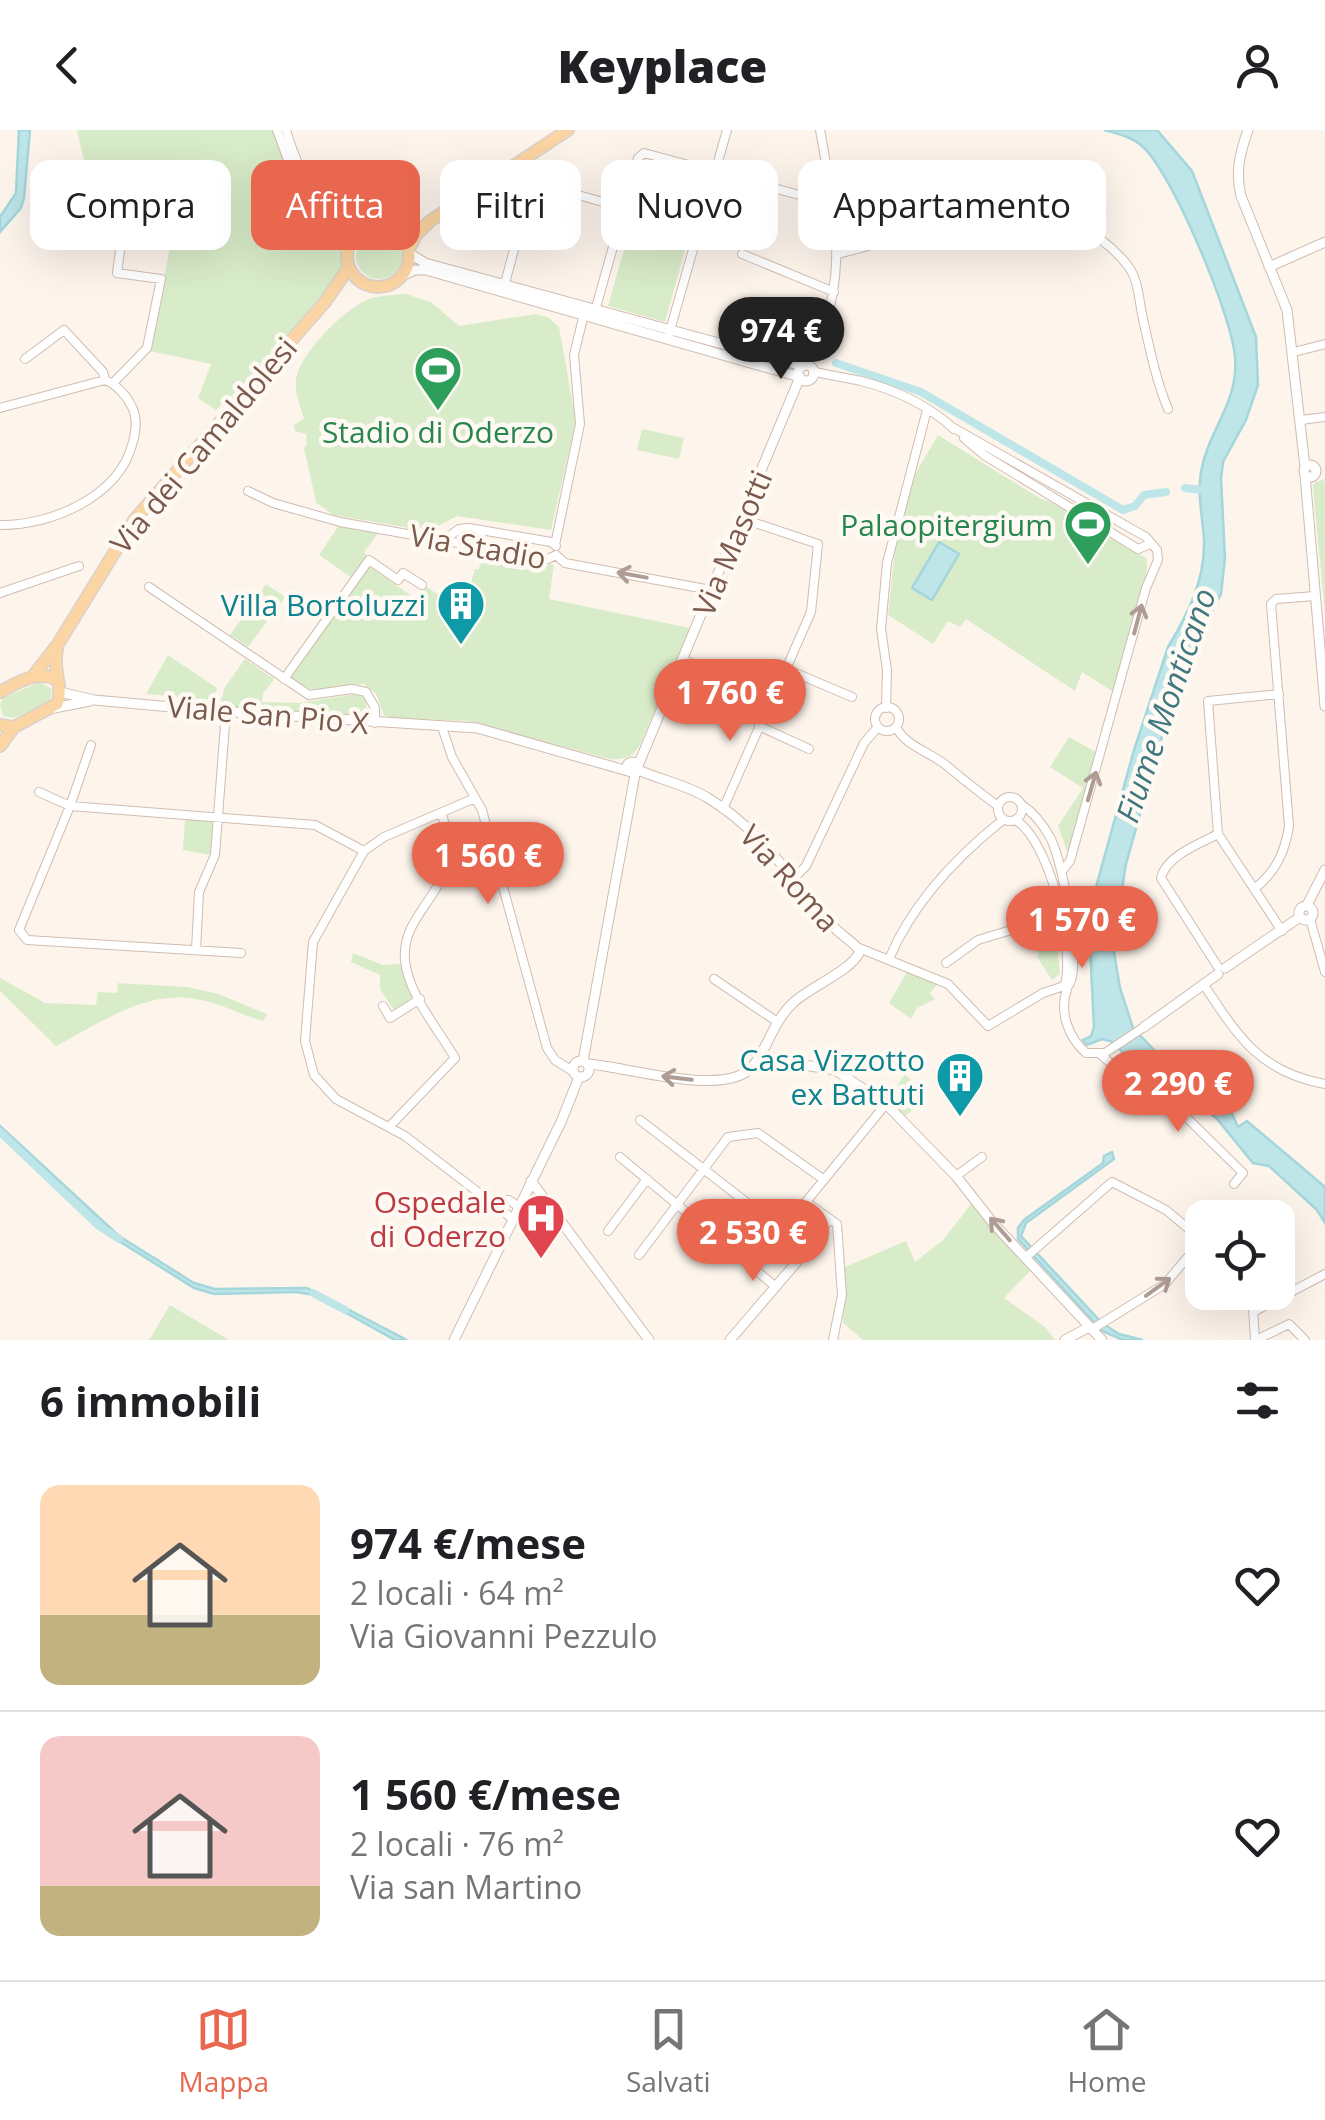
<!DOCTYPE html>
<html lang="it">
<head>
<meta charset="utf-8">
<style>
  body { margin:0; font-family:"Open Sans",sans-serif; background:#f6f6f6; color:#202124; height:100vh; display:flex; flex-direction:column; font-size:38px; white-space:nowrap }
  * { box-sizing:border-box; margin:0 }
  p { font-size:32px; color:#757577 }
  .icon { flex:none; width:55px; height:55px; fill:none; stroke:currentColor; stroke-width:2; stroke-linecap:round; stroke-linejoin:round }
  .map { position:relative; height:1210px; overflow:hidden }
  .details { display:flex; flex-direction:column; background:#fff; flex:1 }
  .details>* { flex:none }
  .banner { position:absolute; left:30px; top:30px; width:1265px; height:90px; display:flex; gap:20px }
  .fabs { position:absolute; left:1185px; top:1070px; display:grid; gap:20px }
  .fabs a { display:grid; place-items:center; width:110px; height:110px; border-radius:20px; background:#fff; box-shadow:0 10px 40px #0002; font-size:50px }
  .price { position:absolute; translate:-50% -85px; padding:0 22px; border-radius:35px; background:#e9674f; color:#fff; font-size:32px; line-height:65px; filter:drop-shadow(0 2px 5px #0008) }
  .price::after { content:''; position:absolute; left:50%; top:60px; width:30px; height:22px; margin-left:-15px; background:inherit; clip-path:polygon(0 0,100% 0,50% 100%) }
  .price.on { background:#222; color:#fff }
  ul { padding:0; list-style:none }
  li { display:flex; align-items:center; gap:30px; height:250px; padding:0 40px }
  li+li { border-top:2px solid #e0e0e0 }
  li span { display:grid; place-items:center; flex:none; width:280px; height:200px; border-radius:20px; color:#555 }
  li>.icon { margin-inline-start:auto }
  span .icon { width:120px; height:120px; fill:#fffc; stroke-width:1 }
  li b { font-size:42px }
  h2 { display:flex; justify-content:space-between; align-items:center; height:120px; padding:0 40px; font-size:42px }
  .pill { padding:0 35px; border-radius:20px; background:#fff; box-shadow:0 10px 40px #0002; font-size:35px; line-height:90px }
  .pill.on { background:#e9674f; color:#fff }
  header { display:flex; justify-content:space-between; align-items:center; height:130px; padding:0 40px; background:#fff; font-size:45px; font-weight:800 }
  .menu { display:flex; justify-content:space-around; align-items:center; height:140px; border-top:2px solid #e0e0e0; background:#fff; font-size:28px; color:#757577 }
  .menu a { display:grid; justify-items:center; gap:5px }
  .menu .on { color:#e9674f }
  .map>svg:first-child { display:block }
  .green { fill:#d9ecc9 }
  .water { fill:#bee5e8; stroke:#a4d6db; stroke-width:2.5 }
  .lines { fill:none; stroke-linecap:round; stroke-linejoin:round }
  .canal { stroke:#bee5e8; stroke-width:8 }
  .minor-casing { stroke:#d1bcb0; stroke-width:10 }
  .tertiary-casing { stroke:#d1bcb0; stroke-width:11 }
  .primary-casing { stroke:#dad1cd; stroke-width:14 }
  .minor { stroke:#fff; stroke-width:8 }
  .tertiary { stroke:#fff; stroke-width:9 }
  .primary { stroke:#fcd5a4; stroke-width:11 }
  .oneway { stroke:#af9c94 }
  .labels { text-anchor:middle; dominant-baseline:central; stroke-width:9; stroke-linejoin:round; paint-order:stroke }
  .leisure-label { font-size:30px; fill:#27864d; stroke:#fff9f3 }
  .street-label { font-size:30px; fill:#7a5a4c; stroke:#fff9f3 }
  .culture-label { font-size:30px; fill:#0d838f; stroke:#fff9f3; text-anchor:end }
  .health-label { font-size:30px; fill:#be3a42; stroke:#fff9f3; text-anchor:end }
  .water-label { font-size:32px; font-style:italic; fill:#3f787f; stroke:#fff9f3 }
</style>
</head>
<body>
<header><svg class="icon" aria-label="back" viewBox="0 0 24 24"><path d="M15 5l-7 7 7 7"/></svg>Keyplace<svg class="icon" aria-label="person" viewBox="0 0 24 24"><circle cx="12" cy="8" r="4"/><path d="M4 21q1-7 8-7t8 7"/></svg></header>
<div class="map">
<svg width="1325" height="1210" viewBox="0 0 1325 1210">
  <rect width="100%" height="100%" fill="#fdf5ec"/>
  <path class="green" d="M77 0H277L296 52 337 101 349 137 268 233 216 280 198 268 211 234 150 221 176 86 79 68 84 31Z
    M632 91 688 110 665 192 608 176Z
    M356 126a23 23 0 1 1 46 0a23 23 0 1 1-46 0Z
    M406 164 431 172 459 196 536 184 549 188 559 197 576 291 551 400 457 386 434 398H410L333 385 316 372 304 318 307 313 306 304 295 301 294 295 304 289C301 277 294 264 296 251 298 225 343 180 367 170 379 165 393 165 406 164Z
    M642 299 684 308 679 329 637 320Z
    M938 305 1041 369 1051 372 1146 428C1153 450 1122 536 1115 563L1082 542 1075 561 966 489 960 497 948 491 933 514 888 485 897 401 914 346Z
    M1324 349 1325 356V485L1313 358 1314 353Z
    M339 395 379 402 364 422 367 426 352 448 319 425Z
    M482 421 554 435 549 469 690 498 640 615C633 627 624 630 610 629L468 591 388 588 384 585 376 564 364 554 314 560 291 551 290 548 369 436 416 469 427 457 453 475 469 459 475 439H479Z
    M266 454 285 467 248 517 230 505Z
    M168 525 217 558 213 570 146 564Z
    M245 529 274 549 263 564 262 572 298 573 355 564 365 568 367 581 360 587 219 576 225 557Z
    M40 552 52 559 50 572 13 588 3 586 0 574 3 568Z
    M1069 607 1101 625 1069 727 1058 696 1083 658 1050 637Z
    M185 688 215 692 211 725 183 720Z
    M1055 795 1060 844 1052 850 1037 827 1039 824 1032 811V804Z
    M353 823 383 835 400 834 416 868 396 880 393 879 380 859V845L351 832Z
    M908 840 938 854 930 863 935 869 917 878 911 889 889 873Z
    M0 848 45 873 96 875 98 862 117 863 118 853 188 857 218 864 267 884 263 891C241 885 218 872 195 869 145 860 99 894 56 916L0 861Z
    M905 944 927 968 905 986 887 970Z
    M971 1074 1031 1140 1004 1168 1046 1198 1055 1210H863L843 1193 845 1137 906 1111 915 1132 943 1110Z
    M170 1175 229 1210H149Z"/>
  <path class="water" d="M19 0H30L24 68 21 78 0 102V87L16 63Z
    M1104 0H1157L1192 41 1256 207 1258 255 1246 290 1223 332 1221 349 1225 428 1221 464 1193 518 1186 544 1165 596 1126 734 1113 816 1120 858 1133 898 1159 925 1217 965 1228 975 1238 997 1247 991 1325 1057V1093L1317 1080 1269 1036 1253 1033 1217 989 1195 971 1132 933 1113 912 1102 909 1087 915 1083 910 1091 906 1094 897 1090 817 1096 757 1134 620 1168 517C1188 484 1205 450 1204 411 1203 388 1197 365 1201 342 1208 300 1239 273 1235 227 1232 186 1174 48 1145 19 1134 7 1119 4 1104 0Z
    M939 412 959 424 932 470 912 458Z
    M0 996 119 1106 194 1153 215 1159 307 1158 407 1210H395L314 1165 296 1162 214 1164 194 1158 119 1111 0 1001Z
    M1112 1022 1114 1029 1026 1093 1021 1106 1102 1193 1119 1204 1143 1210H1123L1102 1201 1018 1109V1098L1024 1090 1103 1033 1104 1026Z"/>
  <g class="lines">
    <path class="canal" d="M836 233 921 262 1123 380 1135 376 1144 365 1166 362
      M1185 358 1210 361
      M0 1002 99 1096 119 1109
      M313 1163 345 1180"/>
    <g class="minor-casing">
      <path id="minor" d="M277 0 296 52 337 101 347 124
        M286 0C298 39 319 94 365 98
        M103 103 160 112
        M742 124 834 162
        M838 124 1043 69C1070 90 1107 108 1128 136 1139 150 1139 172 1143 189 1150 220 1156 250 1168 279
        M504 157 532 52 624 78
        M595 181 638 28 644 23 814 69 833 82
        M669 204 727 0
        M1294 222 1325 214
        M803 236C854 160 835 84 820 0
        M813 241C829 246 845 247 861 251 896 260 928 275 954 299
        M113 253 147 218 161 149 117 143 122 106
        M0 278 105 250
        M1301 290 1325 287
        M952 297 1146 407 1157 420 1158 430 1146 458 1070 731 1062 741
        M964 308 984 325 1138 419 1150 414
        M248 361 273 373 340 392 548 429 556 425
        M743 389 818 414 811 482 786 539
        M0 395C50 396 118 367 132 315 136 302 138 289 132 277 127 266 116 254 105 250L103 242 64 200 25 229
        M444 410 459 399 469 398 551 412 556 416
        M555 415 580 294 574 225 584 184
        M556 425 565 433 711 460
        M149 457 309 565 352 559 366 562 375 578V593
        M0 463 79 436
        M683 530 773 566 786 539 852 567
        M284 549 369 430 398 450 403 443 422 455
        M1279 564 1208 571 1218 704 1282 801
        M875 589a12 12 0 1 1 24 0a12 12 0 1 1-24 0Z
        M886 578 887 540 881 499 887 433 927 280
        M759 596 809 619
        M442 597 452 627 482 680 547 918 555 930 574 942
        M896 597C906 617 931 622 947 636 964 650 980 663 998 676
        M91 615 70 676 19 800 27 810 241 823
        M39 662 70 676 315 695 364 721
        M998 679a12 12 0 1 1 24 0a12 12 0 1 1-24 0Z
        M475 668 384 707 364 721 313 812 305 911 314 945 336 969 405 1006 513 1089
        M1021 674C1033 682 1044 696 1051 709 1063 734 1082 832 1069 855
        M723 679 773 566
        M1015 690C1049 708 1075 818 1065 854
        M1218 704C1199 714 1166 726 1161 748L1218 837
        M794 748 806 736 864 613 878 597
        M1254 759C1276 742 1285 722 1289 696L1271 474 1276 469 1315 466
        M1310 789 1325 842
        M859 818 948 854 988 896 1043 863 1064 856
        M196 820 199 762 215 725 226 582
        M889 829C913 772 956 727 1004 689
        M946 833 978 810 1061 785
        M714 849 776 891
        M1204 855C1238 906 1259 942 1325 954
        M1067 859C1059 882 1068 907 1086 923H1105L1144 897
        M383 876 390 888 420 869
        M1100 924 1131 951 1181 982 1243 1043 1234 1054
        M640 990 781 1099
        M390 996 455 928C438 899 408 864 405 830 400 776 471 758 441 683
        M620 1027 776 1157
        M956 1046 982 1027
        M487 1070H509L519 1077
        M805 1073 886 974
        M830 1089 807 1120 781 1099 805 1073 810 1075 837 1094 842 1165 833 1210
        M608 1101 647 1049
        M639 1125 728 1007 758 1003 823 1049
        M1025 1128 1112 1052 1166 1080 1202 1110 1165 1154 1094 1198 1089 1197
        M1252 1162 1255 1210
        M1255 1181 1325 1144
        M1256 1210 1289 1194 1305 1210"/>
    </g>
    <g class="tertiary-casing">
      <path id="tertiary" d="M1248 0C1240 23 1235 42 1241 66L1287 180 1305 337
        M409 123 425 133 803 236
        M1269 137 1325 112
        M402 146 415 140H426L800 247 637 638
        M798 243a8 8 0 1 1 16 0a8 8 0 1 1-16 0Z
        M1304 341a6 6 0 1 1 12 0a6 6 0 1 1-12 0Z
        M1305 345 1325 576
        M60 562 94 570 216 581 477 598 628 641
        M54 578 90 571
        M627 637a5 5 0 1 1 10 0a5 5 0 1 1-10 0Z
        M1307 775 1325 740
        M1299 783a7 7 0 1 1 14 0a7 7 0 1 1-14 0Z
        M1225 838 1300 787
        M1144 897 1218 844
        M758 927 766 925 779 931 835 940 886 974 956 1046 993 1093 1102 1210
        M573 939a8 8 0 1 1 16 0a8 8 0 1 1-16 0Z
        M583 931 636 639C660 650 685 654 708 668 761 700 792 750 832 795 840 805 853 811 860 821 853 840 810 857 794 872 773 891 769 916 753 936 726 969 625 936 588 934
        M531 1051 649 1210
        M454 1210 561 992 579 947
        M730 1210 807 1120
        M1065 1210 1089 1197"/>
    </g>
    <g class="primary-casing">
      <path id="primary" d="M347 126a31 31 0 1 1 62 0a31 31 0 1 1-62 0Z
        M409 119 416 105 430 91 568 0
        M33 546 58 514 135 389 325 172 349 137
        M0 562C17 553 36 540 56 549
        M0 595 14 597 57 574C64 557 52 540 57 520
        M0 616 14 597"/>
    </g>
    <use href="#minor" class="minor"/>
    <use href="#tertiary" class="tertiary"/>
    <use href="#primary" class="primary"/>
  </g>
  <defs><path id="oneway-shaft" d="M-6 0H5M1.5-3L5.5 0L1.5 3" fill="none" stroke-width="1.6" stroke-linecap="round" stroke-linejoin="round" transform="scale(2.5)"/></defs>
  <g class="oneway">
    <use href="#oneway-shaft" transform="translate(632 445) rotate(-170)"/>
    <use href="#oneway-shaft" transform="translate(1138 489) rotate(-75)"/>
    <use href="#oneway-shaft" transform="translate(1092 656) rotate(-74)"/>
    <use href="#oneway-shaft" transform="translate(677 948) rotate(-173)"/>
    <use href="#oneway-shaft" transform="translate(1000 1099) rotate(-131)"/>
    <use href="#oneway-shaft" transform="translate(1158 1157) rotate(-36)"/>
  </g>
  <defs>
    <g id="stadium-pin" transform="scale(2.5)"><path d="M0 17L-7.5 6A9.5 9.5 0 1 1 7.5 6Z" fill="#2e9e5b" stroke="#fff9f3"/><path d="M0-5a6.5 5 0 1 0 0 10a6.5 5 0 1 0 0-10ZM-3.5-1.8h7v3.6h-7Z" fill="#fff"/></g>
    <g id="building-pin" transform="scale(2.5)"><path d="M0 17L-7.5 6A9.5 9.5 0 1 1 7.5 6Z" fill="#0f9aa8" stroke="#fff9f3"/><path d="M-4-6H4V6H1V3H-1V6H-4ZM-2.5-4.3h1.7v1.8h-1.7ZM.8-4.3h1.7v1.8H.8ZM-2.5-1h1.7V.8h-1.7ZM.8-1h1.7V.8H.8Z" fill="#fff"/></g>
    <g id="hospital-pin" transform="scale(2.5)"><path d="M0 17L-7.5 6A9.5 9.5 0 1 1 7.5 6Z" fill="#e0444e" stroke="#fff9f3"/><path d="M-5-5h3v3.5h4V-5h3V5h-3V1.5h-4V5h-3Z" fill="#fff"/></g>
  </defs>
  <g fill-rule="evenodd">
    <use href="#stadium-pin" x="438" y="240"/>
    <use href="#stadium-pin" x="1088" y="394"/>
    <use href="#building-pin" x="461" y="474"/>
    <use href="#building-pin" x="960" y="946"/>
    <use href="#hospital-pin" x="541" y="1088"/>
  </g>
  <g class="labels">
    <g class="leisure-label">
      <text x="438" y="301">Stadio di Oderzo</text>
      <text x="1053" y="394" text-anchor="end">Palaopitergium</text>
    </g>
    <g class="street-label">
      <text transform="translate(203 315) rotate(-50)">Via dei Camaldolesi</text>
      <text transform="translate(732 413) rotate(-67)">Via Masotti</text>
      <text transform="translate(478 416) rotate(10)">Via Stadio</text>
      <text transform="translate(268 584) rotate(5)">Viale San Pio X</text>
      <text transform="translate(790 748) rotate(48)">Via Roma</text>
    </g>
    <g class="culture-label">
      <text x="426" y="474">Villa Bortoluzzi</text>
      <text x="925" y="929">Casa Vizzotto<tspan x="925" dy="34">ex Battuti</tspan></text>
    </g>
    <g class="health-label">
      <text x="506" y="1071">Ospedale<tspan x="506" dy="34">di Oderzo</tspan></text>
    </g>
    <g class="water-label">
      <text transform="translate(1165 575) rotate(-71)">Fiume Monticano</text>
    </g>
  </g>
</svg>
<div class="fabs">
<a><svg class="icon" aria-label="locate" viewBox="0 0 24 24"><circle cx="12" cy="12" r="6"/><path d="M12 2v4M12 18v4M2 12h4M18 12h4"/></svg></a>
</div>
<b class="price on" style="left:781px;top:252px">974 €</b>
<b class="price" style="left:730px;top:614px">1 760 €</b>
<b class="price" style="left:488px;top:777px">1 560 €</b>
<b class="price" style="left:1082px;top:841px">1 570 €</b>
<b class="price" style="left:1178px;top:1005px">2 290 €</b>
<b class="price" style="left:753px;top:1154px">2 530 €</b>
<div class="banner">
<a class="pill">Compra</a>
<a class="pill on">Affitta</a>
<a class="pill">Filtri</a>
<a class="pill">Nuovo</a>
<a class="pill">Appartamento</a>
</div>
</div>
<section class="details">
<h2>6 immobili<svg class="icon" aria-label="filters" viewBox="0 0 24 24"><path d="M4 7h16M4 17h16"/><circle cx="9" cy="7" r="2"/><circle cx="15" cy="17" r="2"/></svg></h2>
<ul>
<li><span style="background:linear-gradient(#ffd9b3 65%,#c2b280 0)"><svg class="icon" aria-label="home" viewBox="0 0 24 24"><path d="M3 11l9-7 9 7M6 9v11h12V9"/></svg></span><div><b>974 €/mese</b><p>2 locali · 64 m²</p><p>Via Giovanni Pezzulo</p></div><svg class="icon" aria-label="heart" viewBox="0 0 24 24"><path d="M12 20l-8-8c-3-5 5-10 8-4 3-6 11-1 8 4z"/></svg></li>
<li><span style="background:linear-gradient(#f6c9c9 75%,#c2b280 0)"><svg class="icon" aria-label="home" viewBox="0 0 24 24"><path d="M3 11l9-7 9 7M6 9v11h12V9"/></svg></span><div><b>1 560 €/mese</b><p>2 locali · 76 m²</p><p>Via san Martino</p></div><svg class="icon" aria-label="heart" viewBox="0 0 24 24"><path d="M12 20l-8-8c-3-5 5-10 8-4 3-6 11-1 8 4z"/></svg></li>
</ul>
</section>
<nav class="menu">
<a class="on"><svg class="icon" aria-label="map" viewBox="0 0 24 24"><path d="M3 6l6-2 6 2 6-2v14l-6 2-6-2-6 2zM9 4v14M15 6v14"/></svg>Mappa</a>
<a><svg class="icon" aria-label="saved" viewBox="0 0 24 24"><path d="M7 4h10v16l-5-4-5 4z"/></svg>Salvati</a>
<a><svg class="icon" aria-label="home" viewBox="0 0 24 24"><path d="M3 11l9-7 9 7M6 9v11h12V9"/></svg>Home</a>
</nav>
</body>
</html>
